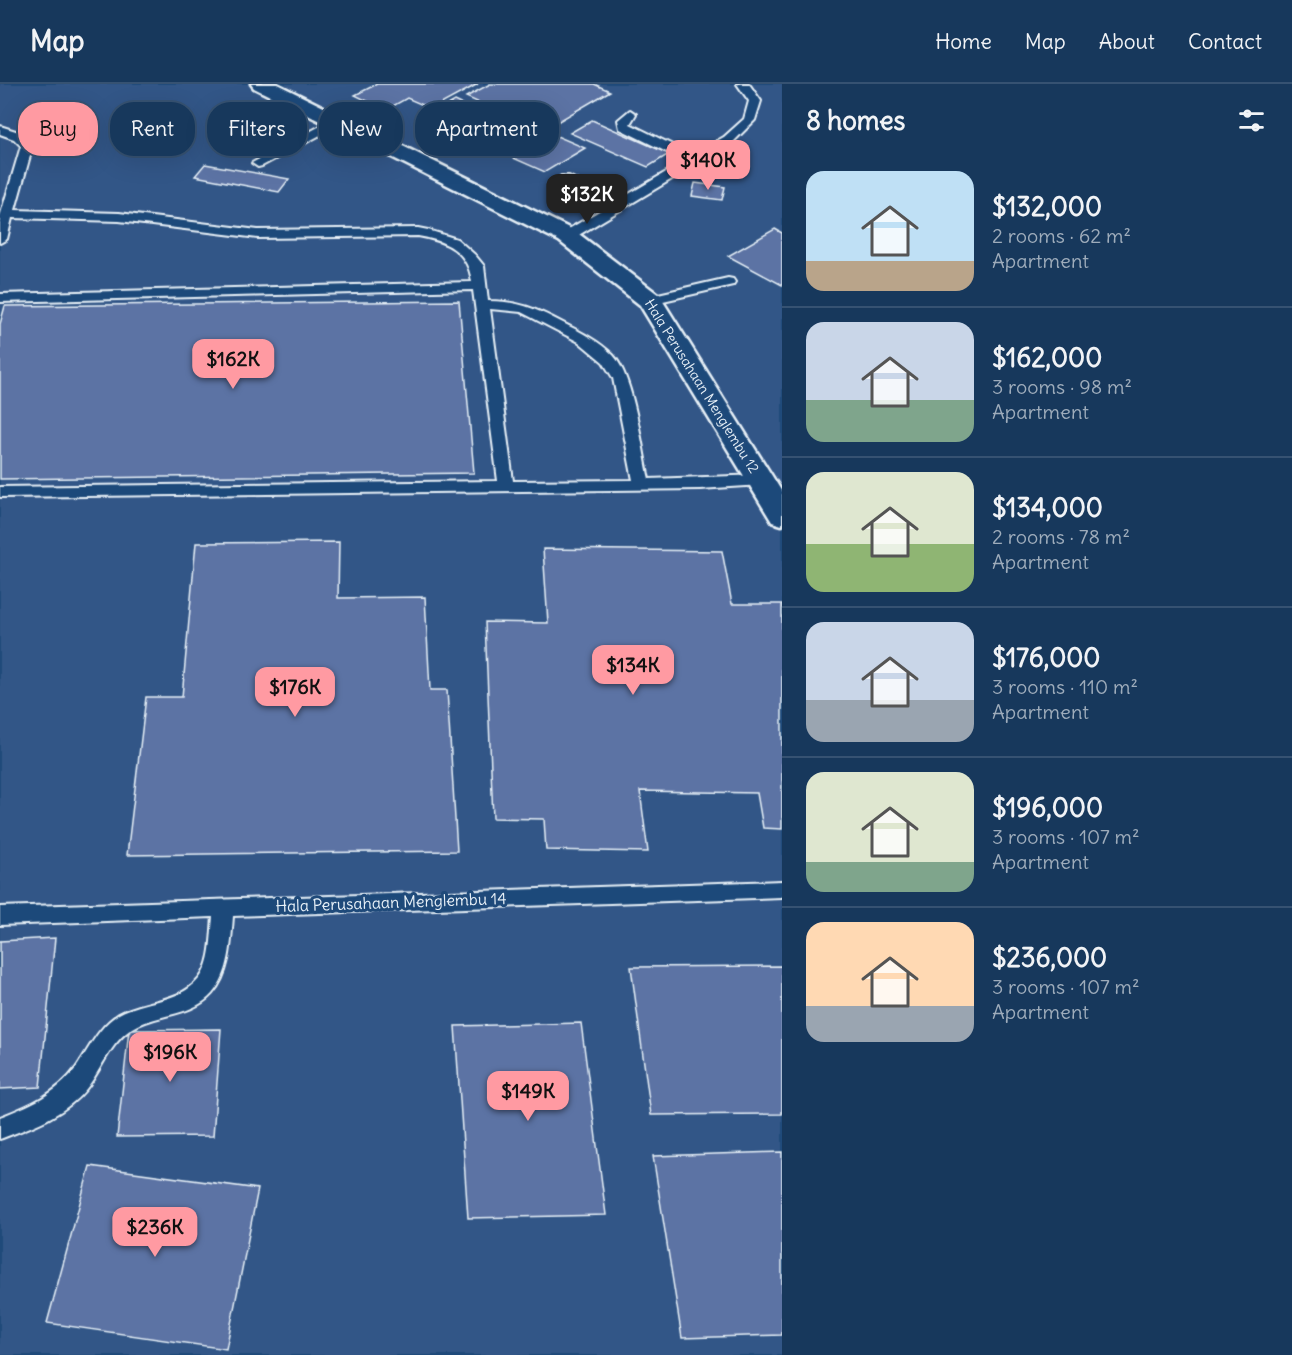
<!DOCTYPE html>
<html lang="en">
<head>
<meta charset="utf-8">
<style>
  body { margin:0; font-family:Delius,sans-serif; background:#244365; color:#f1f3f6; height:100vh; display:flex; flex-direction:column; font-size:22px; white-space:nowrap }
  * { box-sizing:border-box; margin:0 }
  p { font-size:20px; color:#9eacbb }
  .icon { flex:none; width:33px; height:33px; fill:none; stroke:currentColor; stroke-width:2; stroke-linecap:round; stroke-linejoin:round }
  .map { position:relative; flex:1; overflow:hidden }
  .drawer { display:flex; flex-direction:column; background:#17385c; width:510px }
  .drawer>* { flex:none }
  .banner { position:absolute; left:18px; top:18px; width:570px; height:54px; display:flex; gap:12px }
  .price { position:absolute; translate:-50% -51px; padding:0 14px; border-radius:12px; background:#ff9aa2; color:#111; font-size:20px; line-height:39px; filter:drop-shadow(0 2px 3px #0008) }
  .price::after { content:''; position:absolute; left:50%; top:36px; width:18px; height:14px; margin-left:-9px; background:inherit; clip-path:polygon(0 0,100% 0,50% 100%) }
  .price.on { background:#222; color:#fff }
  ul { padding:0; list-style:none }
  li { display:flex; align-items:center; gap:18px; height:150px; padding:0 24px }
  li+li { border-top:2px solid #365272 }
  li span { display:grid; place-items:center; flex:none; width:168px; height:120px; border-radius:18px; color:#555 }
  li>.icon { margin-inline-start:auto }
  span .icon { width:72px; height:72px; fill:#fffc; stroke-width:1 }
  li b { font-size:26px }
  h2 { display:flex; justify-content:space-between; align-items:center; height:72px; padding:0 24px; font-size:26px }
  .chip { padding:0 21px; border-radius:24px; background:#17385c; box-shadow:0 6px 24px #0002,0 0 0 2px #365272; font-size:21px; line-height:54px }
  .chip.on { background:#ff9aa2; color:#111 }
  header { display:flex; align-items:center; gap:36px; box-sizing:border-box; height:84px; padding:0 30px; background:#17385c; border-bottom:2px solid #365272 }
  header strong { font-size:28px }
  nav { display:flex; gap:33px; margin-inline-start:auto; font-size:21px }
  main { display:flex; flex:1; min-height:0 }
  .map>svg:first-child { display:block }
  .built { fill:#315687 }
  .building { fill:#5c73a4; stroke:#e8f1f8; stroke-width:1.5 }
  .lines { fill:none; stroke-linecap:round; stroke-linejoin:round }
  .service-casing { stroke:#e8f1f8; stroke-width:4 }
  .minor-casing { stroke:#e8f1f8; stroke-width:5 }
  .service { fill:#1f4a7a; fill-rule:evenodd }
  .minor { fill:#1f4a7a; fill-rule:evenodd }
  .labels { text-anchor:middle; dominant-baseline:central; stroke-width:6; stroke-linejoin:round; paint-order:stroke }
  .far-street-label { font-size:14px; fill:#e8f1f8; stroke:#1f4a7a }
  .street-label { font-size:16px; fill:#e8f1f8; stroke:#1f4a7a }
</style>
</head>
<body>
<header>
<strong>Map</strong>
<nav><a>Home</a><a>Map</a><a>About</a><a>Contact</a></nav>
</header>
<main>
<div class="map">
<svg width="782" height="1271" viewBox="0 0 782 1271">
  <rect width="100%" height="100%" fill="#1f4a7a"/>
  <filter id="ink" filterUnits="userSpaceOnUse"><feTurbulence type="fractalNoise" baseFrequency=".0167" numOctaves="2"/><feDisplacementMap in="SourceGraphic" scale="12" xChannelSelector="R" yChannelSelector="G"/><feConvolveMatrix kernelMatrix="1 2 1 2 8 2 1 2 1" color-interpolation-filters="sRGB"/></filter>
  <g filter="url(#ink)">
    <path class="built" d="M0 0H782V1271H0Z"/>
    <path class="building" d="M377 0H478L432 25 407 14 386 26 355 11Z
      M490 0H594L610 7 542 47 466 13Z
      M455 17 531 53 501 69 426 33Z
      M592 36 669 70 648 83 570 49Z
      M552 50 585 64 545 88 511 73Z
      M205 80 289 95 279 108 195 92Z
      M695 99 725 103 722 116 692 112Z
      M775 145 782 149V201L728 172Z
      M459 217 474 389 0 395V240L5 222Z
      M339 458 338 514 425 513 430 606H447L457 767 127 771 146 613H182L196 459Z
      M543 465 722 467 732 520H782V745L763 744 757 709 640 707 648 768 546 766 544 735 493 734 485 538 548 539Z
      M55 854 40 1003 0 1005V857Z
      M782 882V1030L651 1031 631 883Z
      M581 939 606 1131 468 1134 455 942Z
      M221 945 213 1052 117 1053 129 946Z
      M782 1068V1251L682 1254 653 1072Z
      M90 1082 258 1105 226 1265 47 1239Z"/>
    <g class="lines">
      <g class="service-casing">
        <path id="service" d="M737 0H749L761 17 755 36 732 59 572 155H562L561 152 562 149 608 122 561 98 559 95 561 92H569L617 117 685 77 620 45 618 36 630 26 636 30 630 40 693 71 724 53 744 35 749 17Z
          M337 33 343 37 341 40 262 82 258 83 252 79Z
          M0 42 22 49 33 61 15 126 119 129 258 146 418 144 428 146 457 155 475 171 484 182 488 217C519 217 536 225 563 239 581 248 599 257 613 271 634 293 642 365 649 395L762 391 770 396 762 401 700 405 0 413V403L498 397 473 206 0 218V210L472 198C468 167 447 157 418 152L258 154 119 137 12 134 7 155 0 159V133L21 62 14 55 0 50ZM490 225 521 228 579 258 603 278 613 294 633 396 513 397Z
          M728 194 733 195 735 198 733 201 650 220 643 216 645 213Z
          M782 797V813L233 832C231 858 230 890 212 910 191 933 157 929 133 944 110 958 102 985 86 1005 64 1032 31 1043 0 1055V1033C29 1022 57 1010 76 984 89 965 99 942 119 930 144 916 179 919 199 895 212 879 211 853 213 833L0 841V823Z"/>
      </g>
      <g class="minor-casing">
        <path id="minor" d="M251 0H277L575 147 659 211 782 408V441L772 438 640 221 559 157 254 4Z"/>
      </g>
      <use href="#service" class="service"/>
      <use href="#minor" class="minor"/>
    </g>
  </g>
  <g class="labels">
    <g class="far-street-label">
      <text transform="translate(702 302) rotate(58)">Hala Perusahaan Menglembu 12</text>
    </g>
    <g class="street-label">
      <text transform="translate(391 818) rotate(-2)">Hala Perusahaan Menglembu 14</text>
    </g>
  </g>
</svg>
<b class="price" style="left:708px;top:107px">$140K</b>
<b class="price on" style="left:587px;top:141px">$132K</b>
<b class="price" style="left:233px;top:306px">$162K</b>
<b class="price" style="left:633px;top:612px">$134K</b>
<b class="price" style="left:295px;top:634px">$176K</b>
<b class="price" style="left:170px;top:999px">$196K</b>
<b class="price" style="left:528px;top:1038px">$149K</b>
<b class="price" style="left:155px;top:1174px">$236K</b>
<div class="banner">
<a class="chip on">Buy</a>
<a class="chip">Rent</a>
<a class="chip">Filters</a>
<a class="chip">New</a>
<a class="chip">Apartment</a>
</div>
</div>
<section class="drawer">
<h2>8 homes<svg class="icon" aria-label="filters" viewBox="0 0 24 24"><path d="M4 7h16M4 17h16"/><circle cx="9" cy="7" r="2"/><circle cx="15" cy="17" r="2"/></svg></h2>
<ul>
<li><span style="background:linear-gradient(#bfe0f5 75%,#b9a48a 0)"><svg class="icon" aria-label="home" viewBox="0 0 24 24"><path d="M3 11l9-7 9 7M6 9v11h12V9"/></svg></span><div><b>$132,000</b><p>2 rooms · 62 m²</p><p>Apartment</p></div></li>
<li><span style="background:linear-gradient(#c9d6e8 65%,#7fa58c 0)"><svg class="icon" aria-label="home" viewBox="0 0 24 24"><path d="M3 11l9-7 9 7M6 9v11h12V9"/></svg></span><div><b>$162,000</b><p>3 rooms · 98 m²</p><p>Apartment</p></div></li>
<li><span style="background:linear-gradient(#dfe7d0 60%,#8fb573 0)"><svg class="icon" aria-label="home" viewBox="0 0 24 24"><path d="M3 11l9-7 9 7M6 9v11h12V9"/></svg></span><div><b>$134,000</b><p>2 rooms · 78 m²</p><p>Apartment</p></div></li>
<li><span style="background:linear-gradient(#c9d6e8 65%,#9aa5b1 0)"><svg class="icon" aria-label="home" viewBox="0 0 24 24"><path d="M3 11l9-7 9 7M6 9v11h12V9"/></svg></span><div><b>$176,000</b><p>3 rooms · 110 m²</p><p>Apartment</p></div></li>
<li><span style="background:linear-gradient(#dfe7d0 75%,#7fa58c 0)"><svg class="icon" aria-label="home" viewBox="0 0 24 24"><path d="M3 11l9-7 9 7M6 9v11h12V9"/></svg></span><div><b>$196,000</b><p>3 rooms · 107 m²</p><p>Apartment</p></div></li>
<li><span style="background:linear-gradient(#ffd9b3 70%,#9aa5b1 0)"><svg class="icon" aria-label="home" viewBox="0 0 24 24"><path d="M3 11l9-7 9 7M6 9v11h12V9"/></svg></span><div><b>$236,000</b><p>3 rooms · 107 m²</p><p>Apartment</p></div></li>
</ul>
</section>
</main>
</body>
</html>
